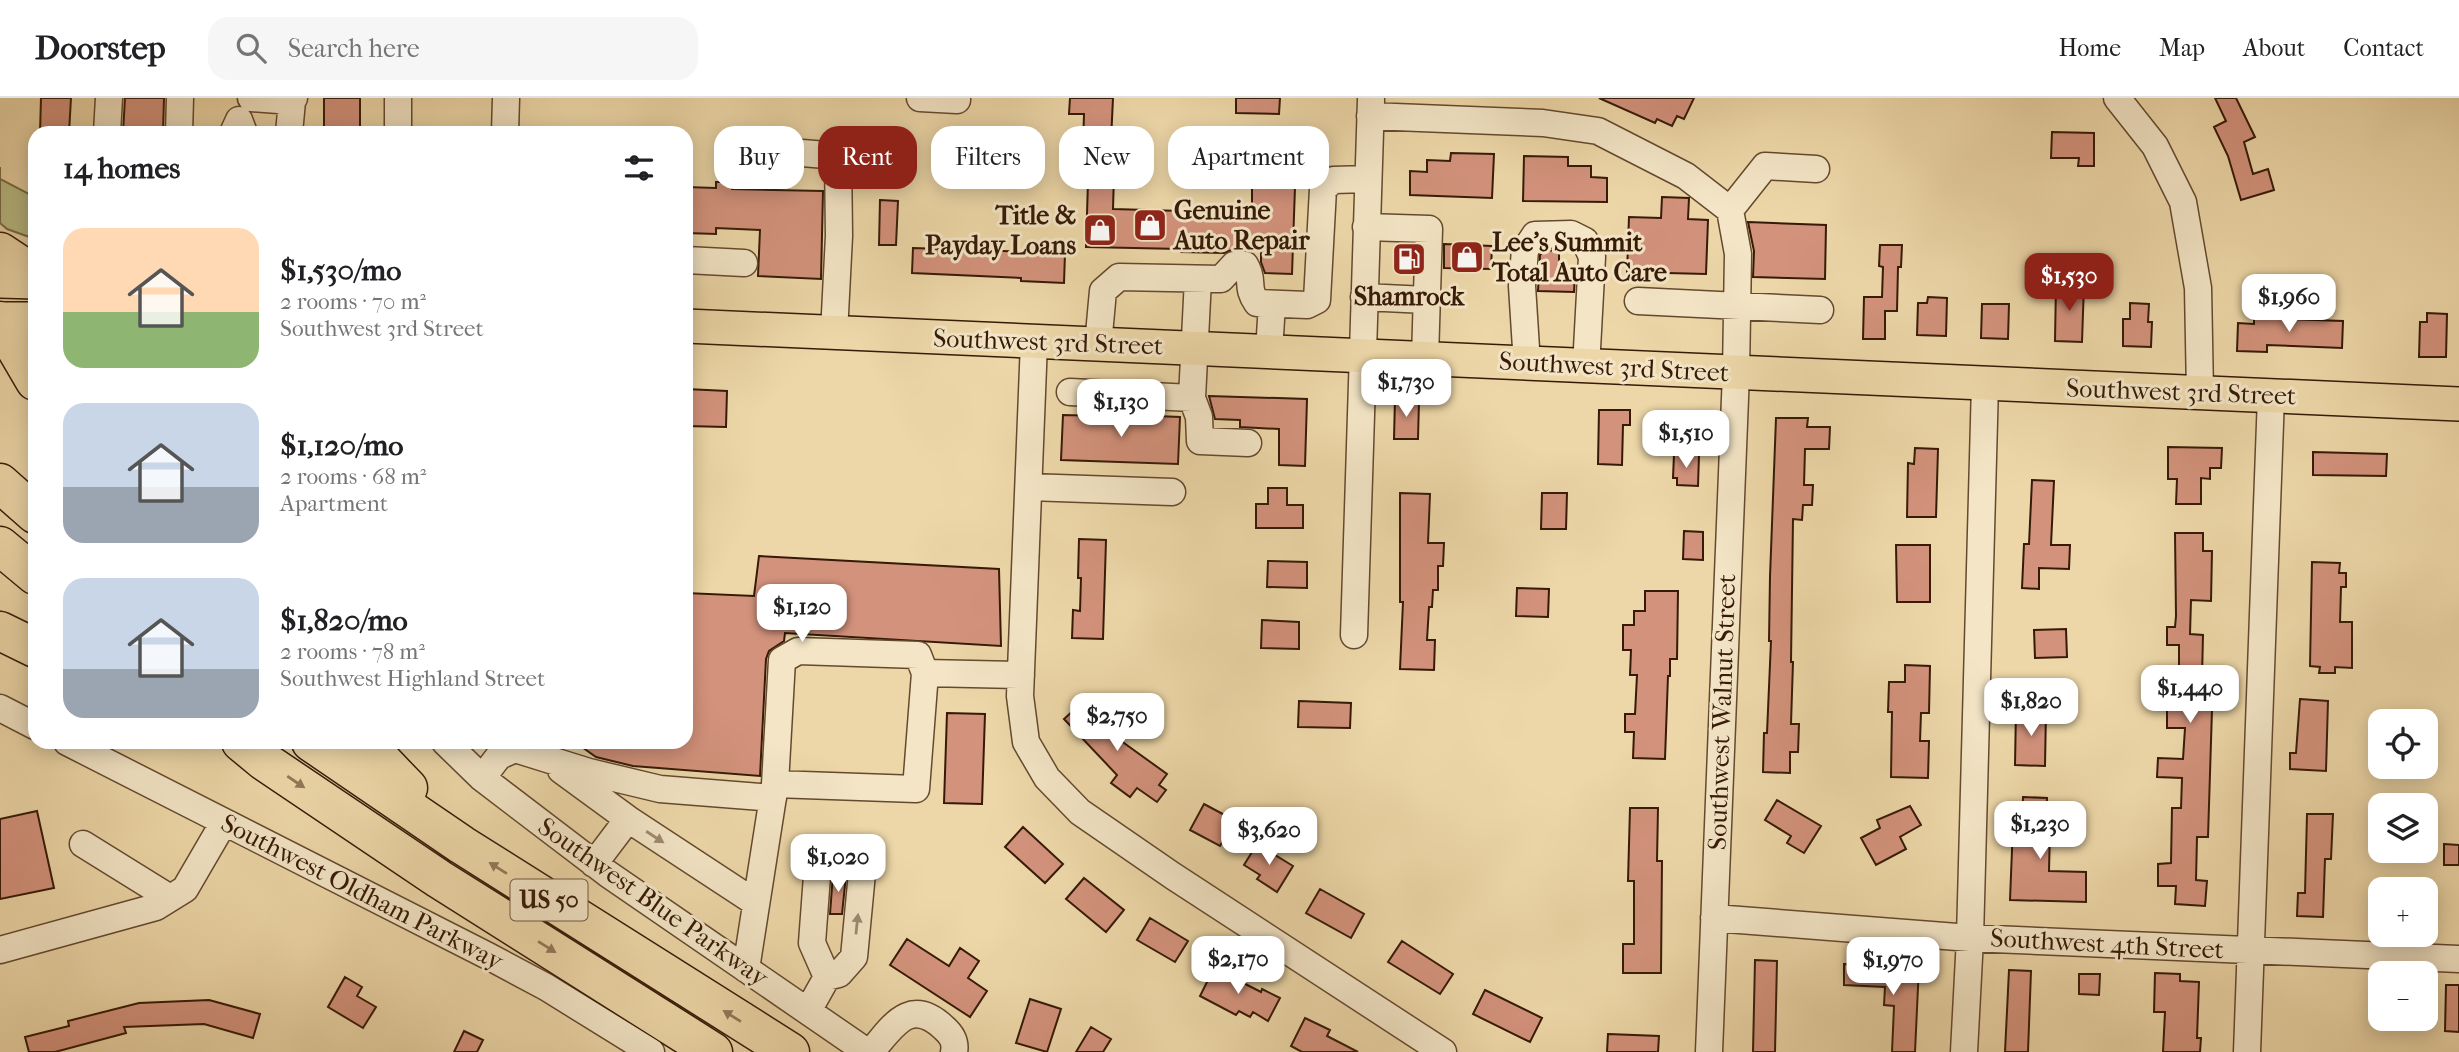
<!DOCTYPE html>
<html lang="en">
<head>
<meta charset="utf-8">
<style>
  body { margin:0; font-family:"IM FELL French Canon",serif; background:#f6f6f6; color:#202124; height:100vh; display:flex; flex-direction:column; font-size:26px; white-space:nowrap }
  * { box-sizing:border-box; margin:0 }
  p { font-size:23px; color:#757577 }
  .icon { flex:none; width:38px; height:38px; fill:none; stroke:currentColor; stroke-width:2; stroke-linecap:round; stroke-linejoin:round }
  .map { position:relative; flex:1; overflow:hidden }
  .sheet { position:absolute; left:28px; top:28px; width:665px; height:623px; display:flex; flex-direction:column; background:#fff; border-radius:21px; box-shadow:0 4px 18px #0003 }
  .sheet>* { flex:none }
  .hud { position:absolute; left:714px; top:28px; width:665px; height:63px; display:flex; gap:14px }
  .fabs { position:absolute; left:2368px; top:611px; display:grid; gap:14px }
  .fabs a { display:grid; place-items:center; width:70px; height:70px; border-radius:14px; background:#fff; box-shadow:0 4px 18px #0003; font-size:35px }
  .price { position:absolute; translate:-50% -60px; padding:0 16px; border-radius:14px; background:#fff; color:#222; font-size:23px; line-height:46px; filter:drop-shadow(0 2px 4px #0008) }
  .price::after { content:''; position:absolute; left:50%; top:42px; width:21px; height:16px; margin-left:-10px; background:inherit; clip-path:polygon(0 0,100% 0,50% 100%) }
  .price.selected { background:#8f2418; color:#fff }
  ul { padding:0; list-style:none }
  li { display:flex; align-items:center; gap:21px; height:175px; padding:0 35px }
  li span { display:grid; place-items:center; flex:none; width:196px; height:140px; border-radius:21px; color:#555 }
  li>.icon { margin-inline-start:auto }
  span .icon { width:84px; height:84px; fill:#fffc; stroke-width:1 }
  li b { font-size:30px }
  h2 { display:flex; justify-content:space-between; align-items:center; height:84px; padding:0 35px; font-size:30px }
  .chip { padding:0 24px; border-radius:21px; background:#fff; box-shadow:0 4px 18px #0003; font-size:24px; line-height:63px }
  .chip.selected { background:#8f2418; color:#fff }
  header { display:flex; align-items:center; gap:42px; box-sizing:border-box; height:98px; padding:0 35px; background:#fff; border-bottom:2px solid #e0e0e0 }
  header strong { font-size:33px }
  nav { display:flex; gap:38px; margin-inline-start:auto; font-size:24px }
  .search { width:490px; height:63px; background:#f6f6f6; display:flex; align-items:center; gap:18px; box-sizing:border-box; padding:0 24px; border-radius:21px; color:#757577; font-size:26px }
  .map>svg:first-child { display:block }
  .green { fill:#babe86; stroke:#786c46; stroke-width:2 }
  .building { fill:#d3927c; stroke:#361a07; stroke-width:2 }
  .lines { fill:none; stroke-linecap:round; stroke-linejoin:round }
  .minor-casing { stroke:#64492f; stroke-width:29 }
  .major-casing { stroke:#361a07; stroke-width:36 }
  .highway-casing { stroke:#361a07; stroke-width:41 }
  .minor { stroke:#f3e5c6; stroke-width:26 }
  .major { stroke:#edd7a8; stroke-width:33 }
  .highway { stroke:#edd7a8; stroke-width:38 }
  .oneway { fill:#927858 }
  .oneway2 { fill:#9e8a70 }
  .labels { text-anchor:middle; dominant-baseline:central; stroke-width:6; stroke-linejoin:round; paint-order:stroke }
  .shield { fill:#f3e5c6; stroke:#6f5740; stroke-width:2 }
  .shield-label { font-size:24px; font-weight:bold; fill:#361a07 }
  .poi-label { font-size:26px; font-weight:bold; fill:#361a07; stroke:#f3e5c6; text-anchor:start }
  .street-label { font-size:26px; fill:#361a07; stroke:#f3e5c6 }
</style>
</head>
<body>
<header>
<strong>Doorstep</strong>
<div class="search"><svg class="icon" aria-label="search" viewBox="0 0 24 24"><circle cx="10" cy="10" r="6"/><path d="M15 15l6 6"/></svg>Search here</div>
<nav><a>Home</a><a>Map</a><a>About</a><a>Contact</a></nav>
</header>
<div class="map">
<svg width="2459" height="954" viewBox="0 0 2459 954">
  <rect width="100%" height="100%" fill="#edd7a8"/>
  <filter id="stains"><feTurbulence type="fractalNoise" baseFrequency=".00286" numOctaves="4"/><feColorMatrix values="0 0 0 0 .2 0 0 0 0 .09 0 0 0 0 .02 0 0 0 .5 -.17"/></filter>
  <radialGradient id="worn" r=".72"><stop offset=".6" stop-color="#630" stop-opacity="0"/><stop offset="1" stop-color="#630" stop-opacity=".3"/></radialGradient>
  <path class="green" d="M0 69V81L35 99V141L7 131 0 125Z"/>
  <path class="building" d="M41 0H71L69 35H40Z
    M125 0H164L163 35H123Z
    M324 0H360V35H324Z
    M1070 0H1113L1111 43H1115L1113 111 1252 115V88L1295 89 1292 176 1265 175 1261 164V153L1234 151 1224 155 1181 154V151L1086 149 1088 83H1082L1084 16H1069Z
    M1236 0H1280L1279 16 1236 15Z
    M1599 0H1694L1684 21 1677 18 1672 28 1657 21 1655 25Z
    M2215 0H2236L2255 39 2244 44 2253 76 2268 71 2274 92 2241 102 2228 58 2214 29 2226 23Z
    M2052 34 2094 35V68H2078L2079 60H2051Z
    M1451 55 1494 56 1492 100 1410 97V73L1427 74V62L1450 63Z
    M1524 58 1568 59V68H1591V79L1607 80V104L1523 103Z
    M716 84H732V91L823 93 821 181 758 178 760 132 716 130V136L686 135V89L716 90Z
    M1662 99 1689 100 1688 121 1708 122 1706 176 1627 174 1629 119 1661 120Z
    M880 102 898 103 896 147H879Z
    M1748 124 1826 127 1825 181 1753 179 1754 153Z
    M1444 146 1492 148 1491 171 1444 170Z
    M1880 147H1902L1901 169H1898L1897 213H1885V241H1863L1864 199H1882L1883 169 1879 168Z
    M913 150 1065 155 1064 185 1021 183V180L912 175Z
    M1559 152V177H1575L1574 194 1538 193 1540 157 1544 153Z
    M1399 153 1413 154 1412 169 1398 168Z
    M2056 186H2084L2082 244 2055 243Z
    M1928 199 1947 200 1946 238 1917 237 1918 205H1927Z
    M2130 205 2149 206 2148 224H2152L2151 249 2123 248V221H2130Z
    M1982 206H2009L2008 241 1981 240Z
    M2427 215 2447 216 2446 259H2419L2420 224H2427Z
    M2254 220 2343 223 2342 250 2267 247V254L2237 253 2238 225 2254 226Z
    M686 291 727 293 726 329 686 328Z
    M1209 298 1307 301 1305 368 1279 367V331L1240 329V322L1215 321Z
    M1395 301 1419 302 1418 341H1394Z
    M1599 312H1630V327H1623L1622 367 1598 366Z
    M1106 316 1180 319 1178 366 1061 362 1063 317 1106 318Z
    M1776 320H1808L1807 329H1830L1829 351H1805L1804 387H1813L1812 407H1803L1802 422 1793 421 1791 564H1793L1791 626H1799L1798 654H1790V675L1763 674 1764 635H1767L1771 543H1769L1770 479Z
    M2168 349 2222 350 2221 370H2210V381L2201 380V406H2176L2177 381H2168Z
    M1915 350 1938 351 1936 419H1907L1908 365 1914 366Z
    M2313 354 2387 356 2386 378 2313 377Z
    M1674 356 1699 357 1698 388 1677 387V380H1673Z
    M2032 382 2054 383 2051 447H2070L2069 471 2039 470V491L2022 490 2024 446H2029Z
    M1268 390H1287V407H1303V430H1256V406H1268Z
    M1400 395 1430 396 1428 445H1444L1443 468H1438V492H1433L1432 509H1429L1427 542H1435L1434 572 1400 571 1403 504H1400Z
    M1542 395H1567L1566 431H1541Z
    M1684 433 1703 434V462L1683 461Z
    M2175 435H2203V453H2212L2211 503 2191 502 2190 536 2203 537 2202 580H2213L2208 739H2197L2196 782 2207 783 2205 808 2175 806 2176 788H2158V766L2171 765 2172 710H2181L2182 680 2157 679 2158 660 2183 661 2185 630H2167V611H2177L2179 580V547H2167V529H2175L2176 518Z
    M1079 441 1106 442 1103 541 1072 540 1073 512 1080 513 1081 480H1078Z
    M1896 447H1930V504H1897Z
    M759 458 999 471 1001 548 785 535 784 543 769 553 766 561 760 678 633 668 596 659 575 644H686V495L754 498Z
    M1268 463 1307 464V490L1267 489Z
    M2312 464 2340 465 2339 475H2346V489H2341L2340 524H2352V570L2335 569V575H2319L2320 569 2310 568Z
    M1517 490 1549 491 1548 519 1516 518Z
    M1645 493H1678L1677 561H1670V578H1668L1665 661 1633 660 1634 634H1625V616H1635L1637 577H1630L1631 552H1623V527H1634V513H1645Z
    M1262 522 1299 524V551L1261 550Z
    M2066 531 2067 559 2035 560 2034 532Z
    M1905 567 1930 568 1929 615H1921L1920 643H1929L1928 680 1891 679 1892 614H1888L1889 584H1905Z
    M2300 601 2328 603 2326 673 2290 671V655H2296Z
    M1085 602 1097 616 1103 610 1116 624 1110 630 1124 645 1167 676 1159 687 1166 692 1157 704 1137 690 1130 699 1111 685 1117 677 1064 621Z
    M1299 603 1351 605 1350 630 1298 629Z
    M2016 611 2046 612 2045 668 2015 667Z
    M947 615 985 616 982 706 944 705Z
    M2023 699 2047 700 2046 731H2050L2049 773 2086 774V804L2010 802 2013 727 2022 728Z
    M1777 702 1821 728 1804 755 1787 745 1791 738 1765 722Z
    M1204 706 1234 722 1220 748 1190 732Z
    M1910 708 1921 727 1900 739 1906 751 1876 767 1861 740 1880 730 1877 722Z
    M1630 710H1658L1657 763H1662L1661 875H1623V846H1634V783H1628Z
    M37 713 54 790 0 801V721Z
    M2307 716H2333L2331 761H2325L2323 819 2297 818 2298 795H2305Z
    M1023 729 1063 766 1045 785 1005 749Z
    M1257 746 1293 768 1277 794 1257 781 1260 777 1244 767Z
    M2444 746 2459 747V767H2444Z
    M833 776 846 777 842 816H830Z
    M1084 780 1124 812 1106 834 1066 801Z
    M1320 791 1364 816 1351 840 1306 815Z
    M1150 820 1188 843 1175 864 1137 842Z
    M907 841 949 868 960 850 979 863 968 880 987 893 970 919 890 867Z
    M1402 843 1453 876 1440 896 1388 864Z
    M1755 862 1777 863 1775 954H1753Z
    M1844 866 1919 868 1915 954H1892L1894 908 1884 907 1885 889 1844 887Z
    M1214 870 1261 894 1262 891 1280 900 1268 923 1253 914 1250 919 1239 913 1236 917 1200 898Z
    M2009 872 2031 873 2028 954H2005Z
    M2155 875 2180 876V883L2199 884 2197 940H2201L2200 954H2163L2165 914H2154Z
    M2079 876H2100L2099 897 2079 896Z
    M345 879 362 889 357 898 376 909 363 930 328 909Z
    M2446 887H2459V934L2445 933Z
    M1485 892 1542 920 1530 944 1473 916Z
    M1030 901 1061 911 1047 954 1016 945Z
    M209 902 260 916 253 940 204 926 124 929 126 935 55 954H29L25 939 69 928 68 923 139 905Z
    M1305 920 1330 932 1327 938 1358 954H1302L1291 948Z
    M1091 929 1111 941 1103 954H1076Z
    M464 933 483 942 477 954H454Z
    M1608 936 1659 938 1658 954H1607Z"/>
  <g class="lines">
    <g class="minor-casing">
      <path id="minor" d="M251 0 292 3 294 0
        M398 0V35
        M920 0 957 2V0
        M2117 0 2155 48 2183 104 2198 190 2200 295
        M1370 18 1543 25 1598 33 1686 78 1730 112 1738 156 1736 275 1709 954
        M107 35 109 0
        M179 35 180 0
        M233 35 239 22 244 35
        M289 35 292 3
        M505 35 506 0
        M778 53 838 58 839 138 834 235
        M1730 112 1765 68 1816 71
        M1366 129 1429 131 1425 260
        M686 162 744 165
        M1364 199 1426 202
        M1638 203 1820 212
        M1034 244 1020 598 1026 644 1047 680 1080 714 1173 778 1443 954
        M1098 247 1103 193 1119 179 1221 181 1234 167H1245C1255 183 1245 188 1257 205L1307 207 1317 202 1323 91 1333 82 1368 81
        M1269 253 1272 206
        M1527 266 1522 188 1525 152 1535 137 1571 136 1585 143 1592 159 1586 269
        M1070 294 1192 300 1198 181
        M1192 300 1199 319 1200 343 1248 345
        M1029 389 1172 394
        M1354 537 1371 2
        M0 610 35 628
        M67 644 488 858 546 889 651 954
        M445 644 482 680 608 776 867 954
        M561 672 628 721 756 805
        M482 680 499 658 515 651 589 674 660 691 773 700
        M775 686 916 691 925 575
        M83 746 170 800
        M594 766 628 721
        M1714 820 1970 840 2459 861
        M0 852 156 809 185 791 224 724
        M746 871 775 686 782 562 798 553 918 557 925 575 1021 577
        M808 913 827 879 839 876 854 859 864 754 819 751 812 845 827 879
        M871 954C893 928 910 898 944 930 952 937 956 944 954 954
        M1964 954 1970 840 1985 286
        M2247 954 2271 298"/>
    </g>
    <g class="major-casing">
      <path id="major" d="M0 183 35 184
        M0 221H35
        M686 228 2459 306"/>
    </g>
    <g class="highway-casing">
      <path id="highway" d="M0 154 35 177
        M0 223 35 283
        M0 385 35 416
        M0 448 35 477
        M0 533 35 550
        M241 644 264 663 439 781 713 954
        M311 644 462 747 790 954
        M364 644 408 690"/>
    </g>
    <use href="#minor" class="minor"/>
    <use href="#major" class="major"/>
    <use href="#highway" class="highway"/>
  </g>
  <defs><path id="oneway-solid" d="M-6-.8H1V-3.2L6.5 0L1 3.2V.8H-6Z" transform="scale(1.75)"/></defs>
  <g class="oneway">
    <use href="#oneway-solid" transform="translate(296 684) rotate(34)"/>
    <use href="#oneway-solid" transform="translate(498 770) rotate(-148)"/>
    <use href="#oneway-solid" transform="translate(547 849) rotate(32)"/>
    <use href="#oneway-solid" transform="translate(732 918) rotate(-148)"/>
  </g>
  <g class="oneway2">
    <use href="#oneway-solid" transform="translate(655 739) rotate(33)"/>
    <use href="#oneway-solid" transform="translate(857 826) rotate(-84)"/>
  </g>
  <defs>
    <g id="shop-square" transform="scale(1.75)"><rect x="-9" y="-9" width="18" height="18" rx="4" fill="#8f2418" stroke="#f3e5c6"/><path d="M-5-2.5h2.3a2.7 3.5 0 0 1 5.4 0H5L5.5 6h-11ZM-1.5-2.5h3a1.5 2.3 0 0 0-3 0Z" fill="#fff"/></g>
    <g id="fuel-square" transform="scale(1.75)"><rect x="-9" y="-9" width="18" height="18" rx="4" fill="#8f2418" stroke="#f3e5c6"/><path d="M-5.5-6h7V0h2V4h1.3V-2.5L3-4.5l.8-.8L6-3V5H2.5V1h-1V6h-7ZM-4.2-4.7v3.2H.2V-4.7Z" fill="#fff"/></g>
  </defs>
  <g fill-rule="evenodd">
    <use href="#shop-square" x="1150" y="127"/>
    <use href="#shop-square" x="1100" y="132"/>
    <use href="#shop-square" x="1467" y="159"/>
    <use href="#fuel-square" x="1409" y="161"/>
  </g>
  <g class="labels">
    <rect class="shield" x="510.5" y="781.5" width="77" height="41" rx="5"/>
    <g class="shield-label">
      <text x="549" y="802">US 50</text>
    </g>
    <g class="poi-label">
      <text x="1174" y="112">Genuine<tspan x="1174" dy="30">Auto Repair</tspan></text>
      <text x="1076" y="117" text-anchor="end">Title &amp;<tspan x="1076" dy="30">Payday Loans</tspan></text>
      <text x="1492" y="144">Lee's Summit<tspan x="1492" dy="30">Total Auto Care</tspan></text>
      <text x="1409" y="198" text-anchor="middle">Shamrock</text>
    </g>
    <g class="street-label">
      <text transform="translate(1048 244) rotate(2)">Southwest 3rd Street</text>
      <text transform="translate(1614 269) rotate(3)">Southwest 3rd Street</text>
      <text transform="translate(2181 294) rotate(2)">Southwest 3rd Street</text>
      <text transform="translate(1722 614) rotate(-88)">Southwest Walnut Street</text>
      <text transform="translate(362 794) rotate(27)">Southwest Oldham Parkway</text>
      <text transform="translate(653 804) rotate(35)">Southwest Blue Parkway</text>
      <text transform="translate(2107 846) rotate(3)">Southwest 4th Street</text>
    </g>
  </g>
  <rect width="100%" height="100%" filter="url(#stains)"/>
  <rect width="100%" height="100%" fill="url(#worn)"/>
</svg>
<div class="fabs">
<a><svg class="icon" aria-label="locate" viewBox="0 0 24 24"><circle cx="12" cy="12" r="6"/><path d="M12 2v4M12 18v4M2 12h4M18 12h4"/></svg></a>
<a><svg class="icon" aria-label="layers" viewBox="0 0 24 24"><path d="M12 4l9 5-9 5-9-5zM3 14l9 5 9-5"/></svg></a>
<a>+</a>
<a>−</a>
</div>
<b class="price selected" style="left:2069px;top:215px">$1,530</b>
<b class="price" style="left:2289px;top:236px">$1,960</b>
<b class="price" style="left:1406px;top:321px">$1,730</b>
<b class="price" style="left:1121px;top:341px">$1,130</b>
<b class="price" style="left:1686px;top:372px">$1,510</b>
<b class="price" style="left:802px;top:546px">$1,120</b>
<b class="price" style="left:2190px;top:627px">$1,440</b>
<b class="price" style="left:2031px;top:640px">$1,820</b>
<b class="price" style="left:1117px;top:655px">$2,750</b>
<b class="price" style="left:2040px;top:763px">$1,230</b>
<b class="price" style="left:1269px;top:769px">$3,620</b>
<b class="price" style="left:838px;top:796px">$1,020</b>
<b class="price" style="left:1238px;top:898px">$2,170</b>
<b class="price" style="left:1893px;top:899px">$1,970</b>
<div class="hud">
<a class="chip">Buy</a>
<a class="chip selected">Rent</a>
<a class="chip">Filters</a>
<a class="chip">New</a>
<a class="chip">Apartment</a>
</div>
<section class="sheet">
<h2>14 homes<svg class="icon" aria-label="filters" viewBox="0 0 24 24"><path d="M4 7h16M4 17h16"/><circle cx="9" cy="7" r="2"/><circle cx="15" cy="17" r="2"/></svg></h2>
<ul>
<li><span style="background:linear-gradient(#ffd9b3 60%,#8fb573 0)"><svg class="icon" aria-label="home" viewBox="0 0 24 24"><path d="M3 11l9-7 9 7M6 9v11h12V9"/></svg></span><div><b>$1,530/mo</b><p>2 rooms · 70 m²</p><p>Southwest 3rd Street</p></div></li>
<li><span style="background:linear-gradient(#c9d6e8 60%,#9aa5b1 0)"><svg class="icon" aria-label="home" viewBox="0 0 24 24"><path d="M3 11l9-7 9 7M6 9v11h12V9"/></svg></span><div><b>$1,120/mo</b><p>2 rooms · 68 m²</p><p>Apartment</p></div></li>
<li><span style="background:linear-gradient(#c9d6e8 65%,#9aa5b1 0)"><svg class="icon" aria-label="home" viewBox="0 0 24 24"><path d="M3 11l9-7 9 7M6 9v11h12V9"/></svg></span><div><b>$1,820/mo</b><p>2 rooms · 78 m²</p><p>Southwest Highland Street</p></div></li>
</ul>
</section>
</div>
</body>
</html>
